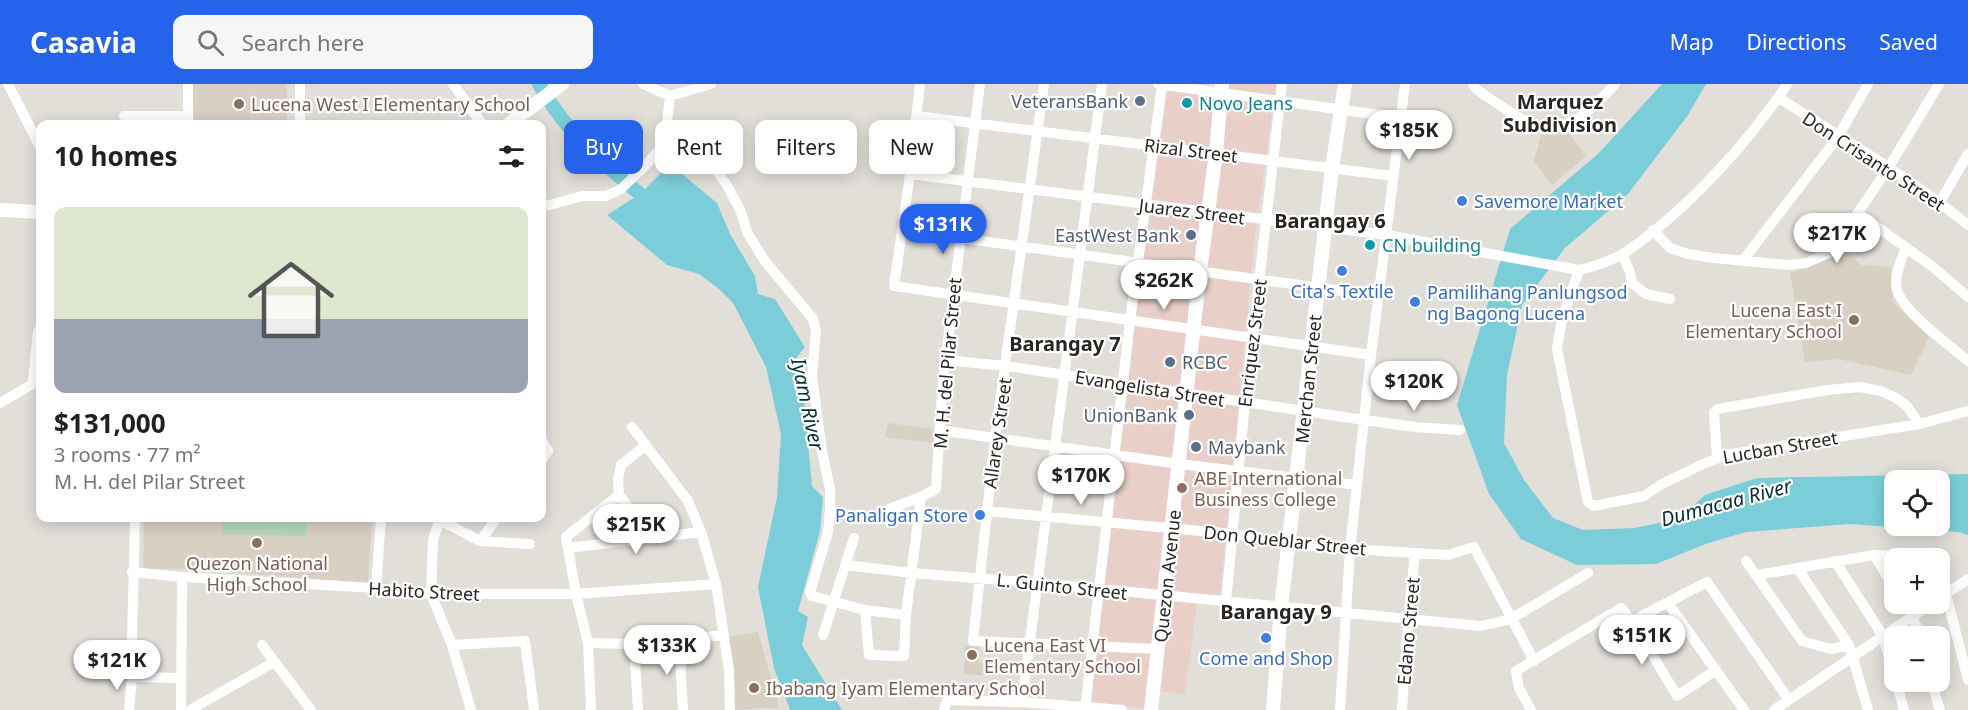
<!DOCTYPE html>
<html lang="en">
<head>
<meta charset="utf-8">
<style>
  body { margin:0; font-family:"Noto Sans",sans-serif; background:#f6f6f6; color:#202124; height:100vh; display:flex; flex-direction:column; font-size:22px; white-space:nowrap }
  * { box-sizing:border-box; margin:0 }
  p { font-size:20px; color:#757577 }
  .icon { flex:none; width:33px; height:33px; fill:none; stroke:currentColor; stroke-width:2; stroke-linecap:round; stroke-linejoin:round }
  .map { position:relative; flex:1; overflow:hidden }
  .panel { position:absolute; left:36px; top:36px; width:510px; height:402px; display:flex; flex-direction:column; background:#fff; border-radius:12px; box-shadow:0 3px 15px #0003 }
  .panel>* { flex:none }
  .guide { position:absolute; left:564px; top:36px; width:570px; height:54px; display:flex; gap:12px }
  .buttons { position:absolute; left:1884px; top:386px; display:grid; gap:12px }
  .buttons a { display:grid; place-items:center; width:66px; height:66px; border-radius:12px; background:#fff; box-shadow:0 3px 15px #0003; font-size:30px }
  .price { position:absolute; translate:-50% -51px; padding:0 14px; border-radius:21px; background:#fff; color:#222; font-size:20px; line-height:39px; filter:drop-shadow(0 2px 3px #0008) }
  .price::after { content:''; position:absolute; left:50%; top:36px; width:18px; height:14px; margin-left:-9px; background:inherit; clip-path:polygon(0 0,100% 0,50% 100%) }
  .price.selected { background:#2563eb; color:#fff }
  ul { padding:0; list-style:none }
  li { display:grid; align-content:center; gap:12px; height:318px; padding:0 18px }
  li span { display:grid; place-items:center; height:186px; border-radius:12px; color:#555 }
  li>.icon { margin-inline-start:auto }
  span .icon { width:108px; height:108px; fill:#fffc; stroke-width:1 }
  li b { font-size:26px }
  h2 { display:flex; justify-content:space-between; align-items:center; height:72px; padding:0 18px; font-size:26px }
  .pill { padding:0 21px; border-radius:12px; background:#fff; box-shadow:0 3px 15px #0003; font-size:21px; line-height:54px }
  .pill.selected { background:#2563eb; color:#fff }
  header { display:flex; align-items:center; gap:36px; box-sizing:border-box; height:84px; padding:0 30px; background:#2563eb; color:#fff }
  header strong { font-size:28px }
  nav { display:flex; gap:33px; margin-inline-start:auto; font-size:21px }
  .search { width:420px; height:54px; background:#f6f6f6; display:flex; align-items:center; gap:15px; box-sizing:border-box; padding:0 21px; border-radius:12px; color:#757577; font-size:22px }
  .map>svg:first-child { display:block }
  .commercial { fill:#e8cfc8 }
  .built { fill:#d9d0c4 }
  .green { fill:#b5d7ba }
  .water { fill:#7bced9; fill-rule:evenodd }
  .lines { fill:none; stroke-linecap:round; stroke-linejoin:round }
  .river { stroke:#7bced9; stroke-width:14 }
  .minor { stroke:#fff; stroke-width:10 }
  .major { stroke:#fff; stroke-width:14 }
  .service-dot { fill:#5c6f8a; stroke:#fff; stroke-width:2 }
  .culture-dot { fill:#0f9aa8; stroke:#fff; stroke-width:2 }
  .education-dot { fill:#8d6e63; stroke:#fff; stroke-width:2 }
  .shop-dot { fill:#3f7fe0; stroke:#fff; stroke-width:2 }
  .labels { text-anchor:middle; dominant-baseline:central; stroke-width:4.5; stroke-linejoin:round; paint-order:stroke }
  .service-label { font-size:18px; fill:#4e5e75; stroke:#fff; text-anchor:end }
  .culture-label { font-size:18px; fill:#0d838f; stroke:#fff; text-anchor:start }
  .education-label { font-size:18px; fill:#785e54; stroke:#fff; text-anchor:start }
  .street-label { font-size:18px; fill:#282624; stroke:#fff }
  .shop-label { font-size:18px; fill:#366cbe; stroke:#fff; text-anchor:start }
  .neighbourhood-label { font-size:20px; font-weight:bold; fill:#282624; stroke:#fff }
  .water-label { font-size:20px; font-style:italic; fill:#052f34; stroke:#fff }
</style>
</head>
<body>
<header>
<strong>Casavia</strong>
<div class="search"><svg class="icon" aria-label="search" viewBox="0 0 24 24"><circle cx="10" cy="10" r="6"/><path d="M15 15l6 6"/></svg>Search here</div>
<nav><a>Map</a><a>Directions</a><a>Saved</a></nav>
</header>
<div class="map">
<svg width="1968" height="626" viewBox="0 0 1968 626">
  <rect width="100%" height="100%" fill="#e2ded8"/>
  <path class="commercial" d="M1225 0H1276L1255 151 1220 512 1198 510 1185 610 1158 607 1156 626 1090 617 1148 137 1168 6 1223 14Z"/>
  <path class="built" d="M191 0H287V40H190Z
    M1567 46 1586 72 1552 101 1534 77 1541 51Z
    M1844 166 1861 181 1891 183 1893 218 1929 253 1911 291 1838 275 1805 278 1790 189Z
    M888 339 935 345 934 359 885 353Z
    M144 434H372L368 499 188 485H143Z
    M758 548 779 623 735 626 728 553Z
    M965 561 979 562V579L994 580V592L964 590Z"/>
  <path class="green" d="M223 434H307L306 452 222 450Z"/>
  <path class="water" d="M1662 0H1706L1688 31 1628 110 1565 164 1522 221 1507 291 1504 359 1524 396 1553 434 1583 446 1634 444 1679 435 1705 411 1757 394 1968 390V451L1959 448 1850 440 1746 448 1708 459 1656 480 1577 481 1521 455 1489 410 1457 321 1510 145 1599 69ZM1894 396H1940V441H1894Z
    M670 80 717 119 730 150 755 192 758 210 775 215 805 263 793 278 803 306 812 402 823 413 820 447 798 527 808 533 802 561 842 626H790L774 584 758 503 777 413 781 350 766 283 733 219 719 205 699 190 667 181 607 131 640 110Z"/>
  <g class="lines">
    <path class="river" d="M539 0C566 50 611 87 655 122"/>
    <path class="minor" d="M8 0 40 63
      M188 0V40
      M453 0 482 40
      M643 0 670 12 711 0
      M920 0 910 90 894 202 1371 271
      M1044 0 995 354 973 557 1158 565
      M1158 0 1401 34
      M1473 0 1476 5C1538 48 1558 65 1615 0
      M1779 14C1843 55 1909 93 1968 141
      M124 32H188
      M917 32 1393 92
      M300 40V0
      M665 55 710 77 728 103 741 128 747 148 764 176 813 235 816 247 812 292 822 367 830 405V426L828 448 810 508 812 512 865 526 906 531
      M910 90 1387 151 1579 186C1595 182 1612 177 1626 168 1674 135 1715 93 1752 48 1764 32 1777 17 1787 0
      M1940 118 1968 70
      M542 123 582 112H606L621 105 646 81 661 63 665 55 670 12
      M1858 129 1933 183 1968 213
      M902 146 1379 212
      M1653 146 1670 164 1688 170 1714 174 1788 181 1806 179 1831 168 1889 83 1939 0
      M1906 164C1901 175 1896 187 1896 200 1896 224 1950 261 1968 277
      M1622 170 1630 188 1632 199 1646 210 1670 215
      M1744 175 1838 53 1868 0
      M1579 186 1562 235 1557 265 1588 418 1594 422 1644 412 1660 401 1703 380 1726 371 1919 340 1968 327
      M946 276 1006 282 1364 336 1415 343 1460 346
      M0 319 31 301 33 297 38 247 40 245
      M632 343 688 417 701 448 716 500 729 586 730 626
      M939 346 1179 380 1357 401
      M542 356 548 367 542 375
      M646 361 621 381 618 395 619 411 653 455
      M1717 374 1714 328 1718 325 1827 306 1860 303 1881 307 1896 314 1907 322 1919 340
      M889 425 921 413
      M987 427 1233 450 1289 460 1350 465 1448 471 1474 463 1534 577
      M440 434 433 456 431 510 452 561 471 626
      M438 435 480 457 530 460
      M480 457 497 434
      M568 464 701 448
      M1874 471 1894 503
      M1746 477 1802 557 1831 565 1849 561
      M1835 477 1883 552 1894 593
      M846 481 912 489 1038 499 1481 542 1511 535 1588 489
      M1798 485 1849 561 1868 626
      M132 488 182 493 376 504 431 510H576L716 500
      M1757 491 1874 471 1941 473
      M376 504 381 434
      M1946 510 1968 596
      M1940 514 1968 495
      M1226 518 1245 318 1282 0
      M1668 519 1744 626
      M1905 519 1913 532 1919 552
      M865 526 869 571 904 572 906 531 921 413 936 405 943 295 980 0
      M1632 537 1707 498 1789 616
      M823 551 854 454
      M679 556 683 626
      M132 557 135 434
      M588 559 634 560 724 551
      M634 560 638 626
      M262 561 311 626
      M452 561 525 557 534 626
      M1896 597 1904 626
      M1931 597 1940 626
      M1022 618 1102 0
      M129 626 132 593 181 594
      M181 626 182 493
      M190 626 274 578
      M591 626 588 559 576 510 566 453 619 411
      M944 626 947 616 1022 618 1122 626
      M1085 626 1130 236 1162 1
      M1340 626 1350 465 1371 271 1405 0
      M1402 626 1408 536 1415 469
      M1531 626 1519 604 1516 587 1621 524 1632 537 1677 612 1716 586
      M1774 626 1932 519"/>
    <path class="major" d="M509 40 562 0
      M0 126 40 128
      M1151 626 1200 187 1216 69 1222 0
      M1273 626 1281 524 1332 84 1345 0"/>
  </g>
  <g class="service-dot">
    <circle cx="1140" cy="17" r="6"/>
    <circle cx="1191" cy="151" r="6"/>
    <circle cx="1170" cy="278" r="6"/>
    <circle cx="1189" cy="331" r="6"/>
    <circle cx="1196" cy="363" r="6"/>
  </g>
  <g class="culture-dot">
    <circle cx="1187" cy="19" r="6"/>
    <circle cx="1370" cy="161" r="6"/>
  </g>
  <g class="education-dot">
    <circle cx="239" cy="20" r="6"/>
    <circle cx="1854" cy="236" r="6"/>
    <circle cx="1182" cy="404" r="6"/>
    <circle cx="257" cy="459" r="6"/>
    <circle cx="972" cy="571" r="6"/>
    <circle cx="754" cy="604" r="6"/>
  </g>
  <g class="shop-dot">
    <circle cx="1462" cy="117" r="6"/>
    <circle cx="1342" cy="187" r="6"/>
    <circle cx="1415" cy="218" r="6"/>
    <circle cx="980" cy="431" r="6"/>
    <circle cx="1266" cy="554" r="6"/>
  </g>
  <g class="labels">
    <g class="service-label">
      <text x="1128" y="17">VeteransBank</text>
      <text x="1179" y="151">EastWest Bank</text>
      <text x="1182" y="278" text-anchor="start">RCBC</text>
      <text x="1177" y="331">UnionBank</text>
      <text x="1208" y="363" text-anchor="start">Maybank</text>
    </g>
    <g class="culture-label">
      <text x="1199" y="19">Novo Jeans</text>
      <text x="1382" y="161">CN building</text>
    </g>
    <g class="education-label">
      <text x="251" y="20">Lucena West I Elementary School</text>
      <text x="1842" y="226" text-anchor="end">Lucena East I<tspan x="1842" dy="21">Elementary School</tspan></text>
      <text x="1194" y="394">ABE International<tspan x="1194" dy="21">Business College</tspan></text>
      <text x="257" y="479" text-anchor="middle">Quezon National<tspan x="257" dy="21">High School</tspan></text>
      <text x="984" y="561">Lucena East VI<tspan x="984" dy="21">Elementary School</tspan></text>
      <text x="766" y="604">Ibabang Iyam Elementary School</text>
    </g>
    <g class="street-label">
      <text transform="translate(1191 66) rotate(7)">Rizal Street</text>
      <text transform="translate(1874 77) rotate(33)">Don Crisanto Street</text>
      <text transform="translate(1192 127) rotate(7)">Juarez Street</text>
      <text transform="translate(1252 259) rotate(-83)">Enriquez Street</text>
      <text transform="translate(947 279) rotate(-85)">M. H. del Pilar Street</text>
      <text transform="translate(1308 295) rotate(-84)">Merchan Street</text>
      <text transform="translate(1150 304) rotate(9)">Evangelista Street</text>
      <text transform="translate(997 349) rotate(-82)">Allarey Street</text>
      <text transform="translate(1780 363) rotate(-10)">Lucban Street</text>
      <text transform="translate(1285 456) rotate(6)">Don Queblar Street</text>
      <text transform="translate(1167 492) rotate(-84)">Quezon Avenue</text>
      <text transform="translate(1062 502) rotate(6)">L. Guinto Street</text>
      <text transform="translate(424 507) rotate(3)">Habito Street</text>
      <text transform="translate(1408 547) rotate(-85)">Edano Street</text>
    </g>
    <g class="shop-label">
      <text x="1474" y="117">Savemore Market</text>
      <text x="1342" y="207" text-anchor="middle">Cita's Textile</text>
      <text x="1427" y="208">Pamilihang Panlungsod<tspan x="1427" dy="21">ng Bagong Lucena</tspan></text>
      <text x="968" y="431" text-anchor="end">Panaligan Store</text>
      <text x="1266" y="574" text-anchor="middle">Come and Shop</text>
    </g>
    <g class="neighbourhood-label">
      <text x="1560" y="17">Marquez<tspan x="1560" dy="23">Subdivision</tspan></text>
      <text x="1330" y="136">Barangay 6</text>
      <text x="1065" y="259">Barangay 7</text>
      <text x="1276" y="527">Barangay 9</text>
    </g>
    <g class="water-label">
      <text transform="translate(808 320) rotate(78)">Iyam River</text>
      <text transform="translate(1726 418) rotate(-15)">Dumacaa River</text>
    </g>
  </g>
</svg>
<div class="buttons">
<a><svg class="icon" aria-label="locate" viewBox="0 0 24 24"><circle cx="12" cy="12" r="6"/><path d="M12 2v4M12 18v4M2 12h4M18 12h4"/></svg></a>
<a>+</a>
<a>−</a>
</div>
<b class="price" style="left:1409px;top:77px">$185K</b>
<b class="price selected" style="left:943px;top:171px">$131K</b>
<b class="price" style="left:1837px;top:180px">$217K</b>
<b class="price" style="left:1164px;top:227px">$262K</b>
<b class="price" style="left:1414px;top:328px">$120K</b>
<b class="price" style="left:1081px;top:422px">$170K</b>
<b class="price" style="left:636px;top:471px">$215K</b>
<b class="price" style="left:1642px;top:582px">$151K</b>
<b class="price" style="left:667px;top:592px">$133K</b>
<b class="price" style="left:117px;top:607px">$121K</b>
<div class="guide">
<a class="pill selected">Buy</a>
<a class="pill">Rent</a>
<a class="pill">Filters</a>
<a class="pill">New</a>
</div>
<section class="panel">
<h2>10 homes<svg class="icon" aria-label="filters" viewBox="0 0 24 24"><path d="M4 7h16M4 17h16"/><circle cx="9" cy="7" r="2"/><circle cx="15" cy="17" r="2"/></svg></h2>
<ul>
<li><span style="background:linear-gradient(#dfe7d0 60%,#9aa5b1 0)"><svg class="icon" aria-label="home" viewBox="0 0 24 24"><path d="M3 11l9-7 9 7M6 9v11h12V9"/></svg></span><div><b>$131,000</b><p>3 rooms · 77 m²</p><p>M. H. del Pilar Street</p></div></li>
</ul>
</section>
</div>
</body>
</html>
